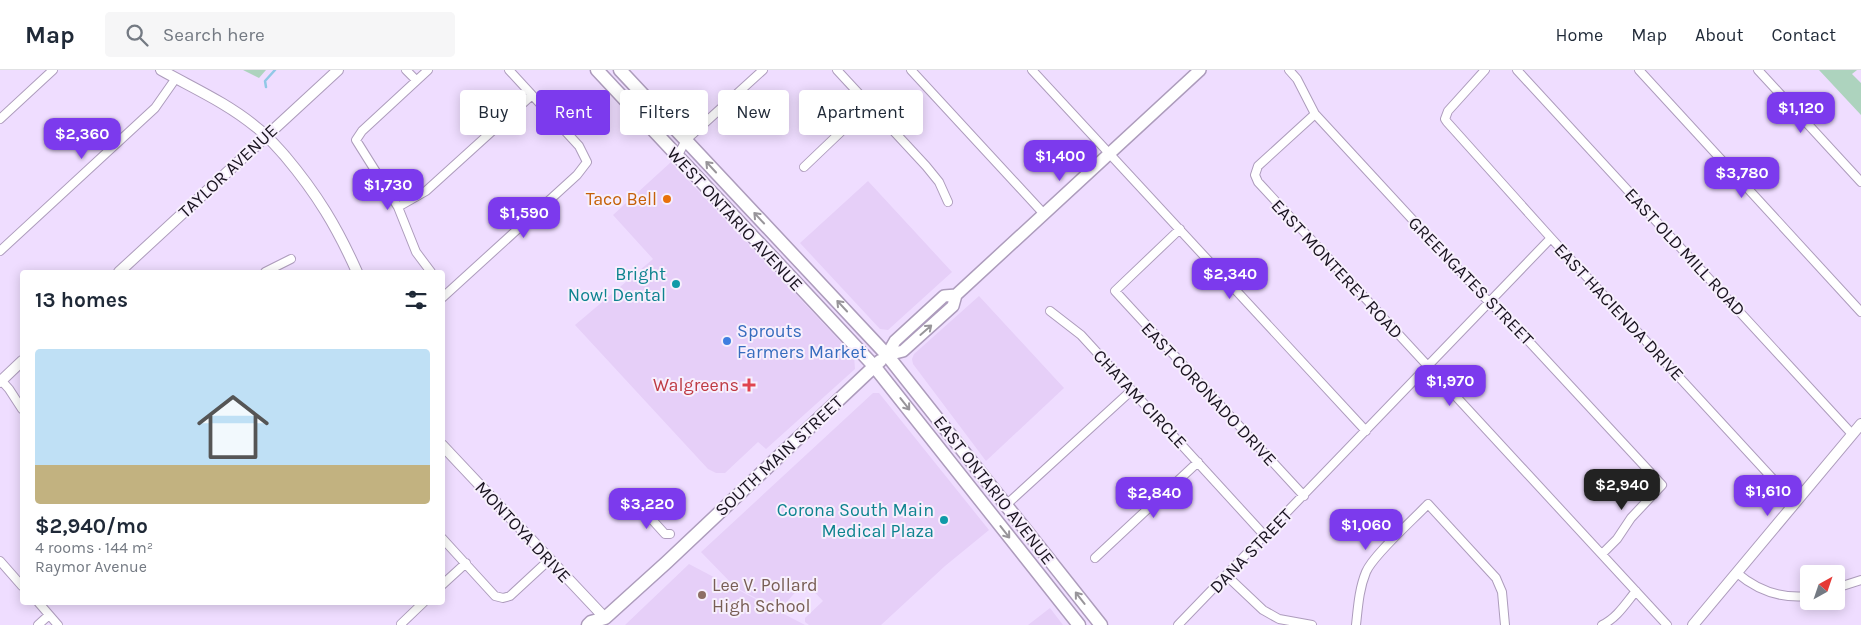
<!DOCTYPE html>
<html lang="en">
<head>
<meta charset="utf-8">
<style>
  body { margin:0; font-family:Karla,sans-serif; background:#f6f6f7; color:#1f2937; height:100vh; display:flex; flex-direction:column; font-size:19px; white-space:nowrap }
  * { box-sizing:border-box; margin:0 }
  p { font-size:16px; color:#747a83 }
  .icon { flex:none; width:28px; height:28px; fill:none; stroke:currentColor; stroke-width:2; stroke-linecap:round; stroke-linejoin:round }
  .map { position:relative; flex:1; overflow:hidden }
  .side { position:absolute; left:20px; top:200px; width:425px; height:335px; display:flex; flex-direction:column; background:#fff; border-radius:5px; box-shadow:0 2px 12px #0003 }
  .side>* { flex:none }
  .top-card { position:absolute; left:460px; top:20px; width:475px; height:45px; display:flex; gap:10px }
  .needle { width:32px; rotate:40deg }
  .controls { position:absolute; left:1800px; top:495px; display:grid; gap:10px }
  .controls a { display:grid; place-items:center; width:45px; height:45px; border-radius:5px; background:#fff; box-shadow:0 2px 12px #0003; font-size:25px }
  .price { position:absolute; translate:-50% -42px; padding:0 11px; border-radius:10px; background:#7c3aed; color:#fff; font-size:16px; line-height:32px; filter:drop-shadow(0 1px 2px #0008) }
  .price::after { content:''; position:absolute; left:50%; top:30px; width:15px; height:11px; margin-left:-8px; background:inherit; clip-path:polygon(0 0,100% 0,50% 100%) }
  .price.on { background:#222; color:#fff }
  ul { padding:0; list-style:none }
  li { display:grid; align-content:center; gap:10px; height:265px; padding:0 15px }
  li+li { border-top:1px solid #e0e1e3 }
  li span { display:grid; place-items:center; height:155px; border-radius:5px; color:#555 }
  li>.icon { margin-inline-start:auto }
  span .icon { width:90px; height:90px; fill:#fffc; stroke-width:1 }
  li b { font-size:21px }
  h2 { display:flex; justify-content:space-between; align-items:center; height:60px; padding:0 15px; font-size:21px }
  .chip { padding:0 18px; border-radius:5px; background:#fff; box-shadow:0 2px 12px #0003; font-size:18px; line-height:45px }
  .chip.on { background:#7c3aed; color:#fff }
  header { display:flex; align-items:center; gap:30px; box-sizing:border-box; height:70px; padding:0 25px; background:#fff; border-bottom:1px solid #e0e1e3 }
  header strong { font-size:24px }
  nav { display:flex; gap:28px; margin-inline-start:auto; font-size:18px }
  .search { width:350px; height:45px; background:#f6f6f7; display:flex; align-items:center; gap:12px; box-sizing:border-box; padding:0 18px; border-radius:5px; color:#747a83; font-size:19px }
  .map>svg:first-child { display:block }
  .built { fill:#e6cff8 }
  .green { fill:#add3be }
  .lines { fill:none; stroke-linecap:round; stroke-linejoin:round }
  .stream { stroke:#91c8e6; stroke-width:2.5 }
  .minor-casing { stroke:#ad9cbc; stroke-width:10 }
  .tertiary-casing { stroke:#ad9cbc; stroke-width:12 }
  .secondary-casing { stroke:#ad9cbc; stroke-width:14 }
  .primary-casing { stroke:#ad9cbc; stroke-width:15 }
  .minor { stroke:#fff; stroke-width:8 }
  .tertiary { stroke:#fff; stroke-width:10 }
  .secondary { stroke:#fff; stroke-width:11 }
  .primary { stroke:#fff; stroke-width:12 }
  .oneway { stroke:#98959a }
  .food-dot { fill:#e8710a; stroke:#f7effd; stroke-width:2 }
  .culture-dot { fill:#0f9aa8; stroke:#f7effd; stroke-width:2 }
  .shop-dot { fill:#3f7fe0; stroke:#f7effd; stroke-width:2 }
  .health-dot { fill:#e0444e; stroke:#f7effd; stroke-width:2 }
  .education-dot { fill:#8d6e63; stroke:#f7effd; stroke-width:2 }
  .labels { text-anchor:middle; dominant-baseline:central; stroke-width:4; stroke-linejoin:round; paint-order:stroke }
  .street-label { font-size:18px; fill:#19131f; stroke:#f7effd }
  .food-label { font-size:18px; fill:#c56008; stroke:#f7effd; text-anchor:end }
  .culture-label { font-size:18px; fill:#0d838f; stroke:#f7effd; text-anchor:end }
  .shop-label { font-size:18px; fill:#366cbe; stroke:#f7effd; text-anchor:start }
  .health-label { font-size:18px; fill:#be3a42; stroke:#f7effd; text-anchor:end }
  .education-label { font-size:18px; fill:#785e54; stroke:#f7effd; text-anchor:start }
</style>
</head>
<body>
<header>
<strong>Map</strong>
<div class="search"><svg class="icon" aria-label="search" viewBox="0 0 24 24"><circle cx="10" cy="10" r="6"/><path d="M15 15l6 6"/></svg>Search here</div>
<nav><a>Home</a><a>Map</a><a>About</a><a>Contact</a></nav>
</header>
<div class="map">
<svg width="1861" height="555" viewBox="0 0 1861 555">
  <rect width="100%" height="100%" fill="#efddff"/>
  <path class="built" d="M671 92 854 286 855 299 766 379 758 372 725 403H716L708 399 575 255 653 189 613 145Z
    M868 111 952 202 888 260 880 259 800 173Z
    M979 226 1064 318 986 391 913 294 912 289 914 284Z
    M873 323H879L989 460 945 496 881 555H809L805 552V548L823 531 805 512 779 540 735 517 701 482Z
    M689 494 805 555H625Z
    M1050 538 1063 555H1028Z"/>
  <path class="green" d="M243 0H266L259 8Z
    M1819 0H1857L1852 4 1861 13V45Z"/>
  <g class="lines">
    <path class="stream" d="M266 17 265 11 275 0"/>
    <g class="minor-casing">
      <path id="minor" d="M406 0 416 10
        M428 0 362 61 356 70 398 137 416 182 431 202
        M837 0 926 96 939 112 948 132
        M911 0 1044 144
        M1032 0 1366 361
        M1289 0 1297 9 1315 44 1483 226 1521 263 1662 415 1631 448 1617 469 1602 484
        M1485 0 1448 41 1445 49 1447 52 1551 168 1795 433
        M1517 0 1852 364
        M1639 0 1861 242
        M1758 0 1861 112
        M1315 44 1258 96 1255 105 1258 112 1667 555
        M0 49 53 0
        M677 87 686 70 763 0
        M804 97 869 35
        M398 137 426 121 532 25
        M1180 159 1115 221 1304 426
        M0 181 155 38 176 8
        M265 202 291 189
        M442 228 577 105 587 92 579 76 509 0
        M1050 241 1081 265 1265 466
        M0 309 9 319 22 339
        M1006 435 1132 320
        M647 437 646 443 665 464H670
        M442 468 495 526 503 528 510 526 549 490
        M1095 488 1198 392
        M0 491 22 516
        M1737 503C1758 521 1781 529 1809 526
        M1227 506 1263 540 1279 549 1312 555
        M442 515 466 493
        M1836 518 1861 510
        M38 532 58 555
        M401 554 424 532
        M38 555 49 545
        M1178 555 1551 168
        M1356 555C1358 537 1359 519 1366 502 1373 485 1414 449 1428 434L1496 508 1502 522 1505 555
        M1602 555C1617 548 1626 533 1636 521"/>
    </g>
    <g class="tertiary-casing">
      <path id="tertiary" d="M161 0C193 18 227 33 256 57 267 65 276 76 285 86 317 124 337 157 357 202
        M119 202 338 0
        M0 312 22 291
        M442 375 605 548
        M1693 555 1861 354"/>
    </g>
    <g class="secondary-casing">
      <path id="secondary" d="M887 285 903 281 953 236 956 225 1200 0
        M887 285 895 271 944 226 956 225"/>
    </g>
    <g class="primary-casing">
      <path id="primary" d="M597 0 874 296 1079 555
        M620 0 887 285 1101 555
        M588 555 591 552 605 548 667 492 880 291"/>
    </g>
    <use href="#minor" class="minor"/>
    <use href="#tertiary" class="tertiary"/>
    <use href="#secondary" class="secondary"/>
    <use href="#primary" class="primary"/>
  </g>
  <defs><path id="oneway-shaft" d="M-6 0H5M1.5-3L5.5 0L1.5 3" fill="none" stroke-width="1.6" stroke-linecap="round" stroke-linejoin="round" transform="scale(1.25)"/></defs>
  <g class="oneway">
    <use href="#oneway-shaft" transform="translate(711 97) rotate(-133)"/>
    <use href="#oneway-shaft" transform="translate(759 148) rotate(-133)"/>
    <use href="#oneway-shaft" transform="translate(842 236) rotate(-133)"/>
    <use href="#oneway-shaft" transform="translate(926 260) rotate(-41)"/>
    <use href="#oneway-shaft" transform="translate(905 334) rotate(52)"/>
    <use href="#oneway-shaft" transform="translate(1005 462) rotate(52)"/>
    <use href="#oneway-shaft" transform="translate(1080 528) rotate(-128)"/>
  </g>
  <circle class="food-dot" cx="667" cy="129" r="5"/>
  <g class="culture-dot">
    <circle cx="676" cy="214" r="5"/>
    <circle cx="944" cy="450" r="5"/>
  </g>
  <circle class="shop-dot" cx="727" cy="271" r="5"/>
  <path class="health-dot" d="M746.5 307.5h5v5h5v5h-5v5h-5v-5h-5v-5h5z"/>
  <circle class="education-dot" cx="702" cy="525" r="5"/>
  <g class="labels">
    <g class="street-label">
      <text transform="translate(228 101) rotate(-43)">TAYLOR AVENUE</text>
      <text transform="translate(735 149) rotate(47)">WEST ONTARIO AVENUE</text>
      <text transform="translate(1685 182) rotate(47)">EAST OLD MILL ROAD</text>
      <text transform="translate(1337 199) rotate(47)">EAST MONTEREY ROAD</text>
      <text transform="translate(1471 211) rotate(46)">GREENGATES STREET</text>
      <text transform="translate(1619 242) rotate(47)">EAST HACIENDA DRIVE</text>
      <text transform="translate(1209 324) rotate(47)">EAST CORONADO DRIVE</text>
      <text transform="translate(1140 329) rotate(47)">CHATAM CIRCLE</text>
      <text transform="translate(779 386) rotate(-43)">SOUTH MAIN STREET</text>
      <text transform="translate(994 420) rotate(52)">EAST ONTARIO AVENUE</text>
      <text transform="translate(523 462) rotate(47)">MONTOYA DRIVE</text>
      <text transform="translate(1251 481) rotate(-46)">DANA STREET</text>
    </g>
    <g class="food-label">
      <text x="657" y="129">Taco Bell</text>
    </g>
    <g class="culture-label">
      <text x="666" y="204">Bright<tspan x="666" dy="21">Now! Dental</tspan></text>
      <text x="934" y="440">Corona South Main<tspan x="934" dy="21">Medical Plaza</tspan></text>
    </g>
    <g class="shop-label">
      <text x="737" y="261">Sprouts<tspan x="737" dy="21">Farmers Market</tspan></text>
    </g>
    <g class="health-label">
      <text x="739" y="315">Walgreens</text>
    </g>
    <g class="education-label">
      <text x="712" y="515">Lee V. Pollard<tspan x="712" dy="21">High School</tspan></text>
    </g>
  </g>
</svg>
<div class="controls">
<a><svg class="needle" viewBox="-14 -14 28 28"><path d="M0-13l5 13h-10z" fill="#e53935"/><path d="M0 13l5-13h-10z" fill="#747a83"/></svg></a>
</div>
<b class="price" style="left:1801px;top:64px">$1,120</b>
<b class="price" style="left:82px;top:90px">$2,360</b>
<b class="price" style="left:1060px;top:112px">$1,400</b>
<b class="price" style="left:1742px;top:129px">$3,780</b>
<b class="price" style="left:388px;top:141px">$1,730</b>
<b class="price" style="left:524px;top:169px">$1,590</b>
<b class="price" style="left:1230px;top:230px">$2,340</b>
<b class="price" style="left:1450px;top:337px">$1,970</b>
<b class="price on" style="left:1622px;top:441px">$2,940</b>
<b class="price" style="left:1768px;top:447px">$1,610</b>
<b class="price" style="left:1154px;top:449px">$2,840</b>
<b class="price" style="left:647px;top:460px">$3,220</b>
<b class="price" style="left:1366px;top:481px">$1,060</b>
<div class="top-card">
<a class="chip">Buy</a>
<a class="chip on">Rent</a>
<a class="chip">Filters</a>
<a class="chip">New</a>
<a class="chip">Apartment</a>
</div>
<section class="side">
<h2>13 homes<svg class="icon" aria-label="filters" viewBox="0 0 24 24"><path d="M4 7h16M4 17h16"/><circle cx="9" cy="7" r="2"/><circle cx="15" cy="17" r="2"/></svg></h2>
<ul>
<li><span style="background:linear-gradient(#bfe0f5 75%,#c2b280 0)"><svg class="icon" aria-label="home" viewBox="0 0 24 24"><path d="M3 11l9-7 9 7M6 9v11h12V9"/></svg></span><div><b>$2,940/mo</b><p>4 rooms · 144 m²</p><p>Raymor Avenue</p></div></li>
</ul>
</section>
</div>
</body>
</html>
